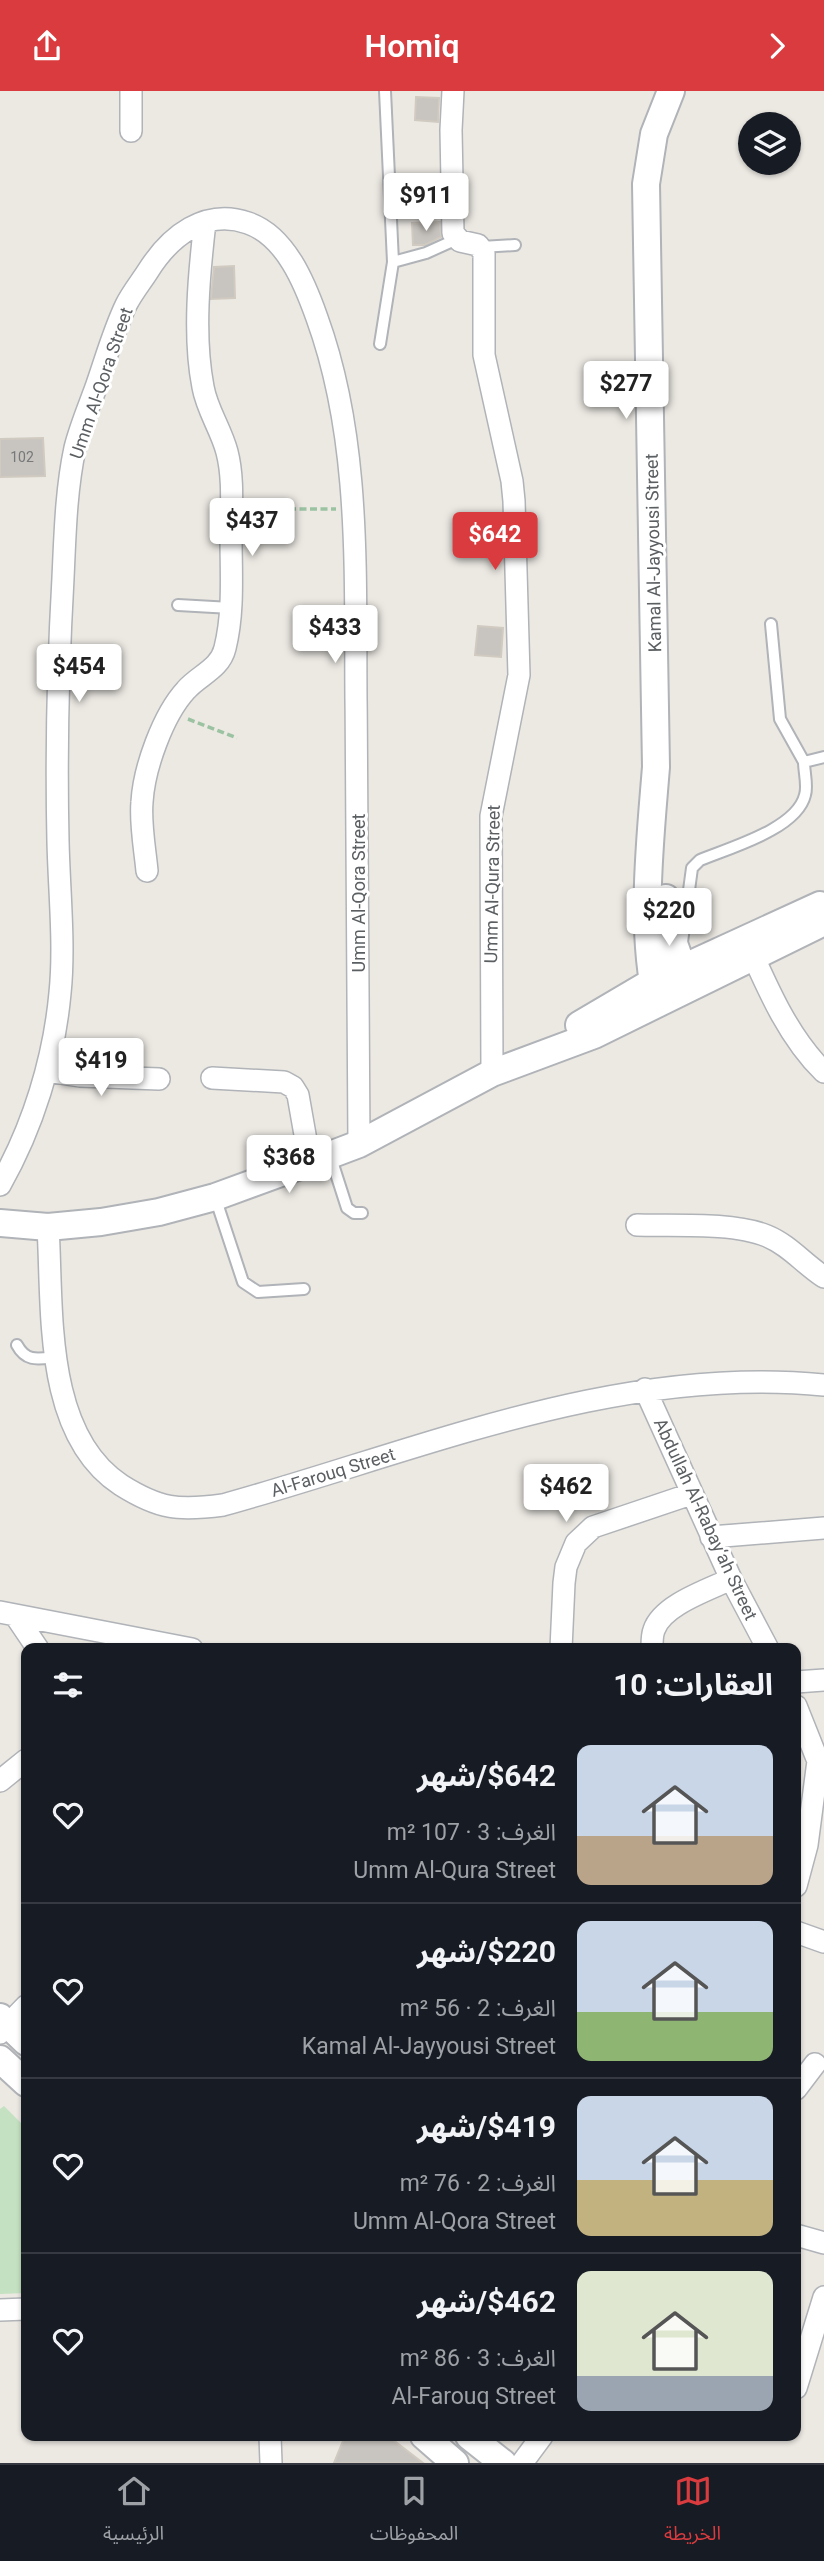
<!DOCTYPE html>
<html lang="ar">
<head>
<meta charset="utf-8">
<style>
  body { margin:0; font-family:Roboto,"Noto Sans Arabic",sans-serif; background:#242831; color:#f1f3f6; direction:rtl; height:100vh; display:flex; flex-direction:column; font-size:26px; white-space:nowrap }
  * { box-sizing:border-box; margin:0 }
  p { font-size:23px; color:#9ea1a6 }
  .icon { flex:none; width:38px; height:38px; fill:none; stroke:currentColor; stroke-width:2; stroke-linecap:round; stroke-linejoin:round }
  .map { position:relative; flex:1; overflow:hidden; direction:ltr }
  .sheet { position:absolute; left:21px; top:1552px; width:780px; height:798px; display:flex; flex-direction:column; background:#171b24; border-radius:14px; box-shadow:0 2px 5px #0004; direction:rtl }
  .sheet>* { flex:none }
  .controls { position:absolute; left:738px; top:21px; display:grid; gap:14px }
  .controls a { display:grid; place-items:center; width:63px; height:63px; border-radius:50%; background:#171b24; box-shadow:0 2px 5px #0004; font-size:35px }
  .price { position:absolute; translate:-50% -60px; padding:0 16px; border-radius:7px; background:#fff; color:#222; font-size:23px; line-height:46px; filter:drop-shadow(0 2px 4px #0008) }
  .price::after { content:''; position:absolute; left:50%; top:42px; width:21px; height:16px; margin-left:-10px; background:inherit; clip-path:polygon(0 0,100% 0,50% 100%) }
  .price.on { background:#da3b3f; color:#fff }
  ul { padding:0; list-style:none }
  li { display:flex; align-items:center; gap:21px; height:175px; padding:0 28px }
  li+li { border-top:2px solid #363941 }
  li span { display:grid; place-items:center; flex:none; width:196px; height:140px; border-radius:14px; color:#555 }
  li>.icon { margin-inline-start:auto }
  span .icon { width:84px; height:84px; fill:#fffc; stroke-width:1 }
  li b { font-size:30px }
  h2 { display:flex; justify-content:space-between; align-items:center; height:84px; padding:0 28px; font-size:30px }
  header { display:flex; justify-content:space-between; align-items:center; height:91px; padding:0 28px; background:#da3b3f; color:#fff; font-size:32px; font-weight:600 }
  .tab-bar { display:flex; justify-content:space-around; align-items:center; height:98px; border-top:2px solid #363941; background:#171b24; font-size:19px; color:#9ea1a6 }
  .tab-bar a { display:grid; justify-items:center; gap:4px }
  .tab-bar .on { color:#da3b3f }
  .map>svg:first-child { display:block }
  .green { fill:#c4e2c1 }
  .building { fill:#c8c4bf; stroke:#d0cac1; stroke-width:2 }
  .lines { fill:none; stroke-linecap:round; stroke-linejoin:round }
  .service-casing { stroke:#b0b3b7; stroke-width:14 }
  .minor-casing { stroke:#b0b3b7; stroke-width:24 }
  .tertiary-casing { stroke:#b0b3b7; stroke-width:30 }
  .path { stroke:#9bc3a2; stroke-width:3.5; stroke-dasharray:7 3.5; stroke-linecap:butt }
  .service { stroke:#fff; stroke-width:10 }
  .minor { stroke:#fff; stroke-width:21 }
  .tertiary { stroke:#fff; stroke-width:26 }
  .labels { text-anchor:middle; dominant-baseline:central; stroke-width:6; stroke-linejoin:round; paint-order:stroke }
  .number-label { font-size:14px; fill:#767879 }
  .street-label { font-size:18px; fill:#5b5f62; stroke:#fff }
</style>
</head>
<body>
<header><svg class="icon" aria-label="forward" viewBox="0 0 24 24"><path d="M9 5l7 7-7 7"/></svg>Homiq<svg class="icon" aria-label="share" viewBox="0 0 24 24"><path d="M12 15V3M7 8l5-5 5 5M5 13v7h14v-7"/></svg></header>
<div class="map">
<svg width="824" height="2372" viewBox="0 0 824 2372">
  <rect width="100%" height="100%" fill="#ece9e3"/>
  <path class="green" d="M4 2015 26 2037V2202L0 2203V2018Z"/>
  <path class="building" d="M416 6 439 7 438 31 415 29Z
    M440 131 441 146 425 154H413L412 132Z
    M234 175 235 207 211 208 214 176Z
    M43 347 45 385 0 386V348Z
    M478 535 503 537 501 566 475 564Z
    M345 2345H388L423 2372H334Z"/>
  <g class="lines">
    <g class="service-casing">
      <path id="service" d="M481 156 515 154
        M393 171 426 162 457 148
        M380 253 393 171 385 0
        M178 514 231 517
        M771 533 780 628 804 671 824 666
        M690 874 682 851 692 777 700 769C729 757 797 738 805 704 808 695 804 681 804 671
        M330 1064 347 1117 354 1122H362
        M215 1106 243 1191 258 1201 304 1198
        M17 1254C26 1271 38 1268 55 1266"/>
    </g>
    <g class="minor-casing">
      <path id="minor" d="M453 0 451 39 453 142 460 150 478 154 484 162V264L512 390 514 410 519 584 491 725 492 982
        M131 40V0
        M147 780C145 758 140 733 142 711 144 677 163 624 186 599 199 584 220 578 225 557 234 521 231 482 231 445 231 418 234 388 227 361 221 338 207 319 203 296 193 245 199 183 205 131
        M747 851C767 896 788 946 824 981
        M47 980 80 985 159 988
        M212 987 284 991 293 996 298 1004 310 1072
        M0 1094C33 1036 54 968 60 902 65 855 59 798 58 750 56 663 58 575 63 487 65 444 66 399 75 357 80 337 88 318 95 299 105 271 113 241 126 214 132 202 141 191 148 180 170 145 205 117 248 132 286 145 305 193 317 227 361 348 355 481 356 608 358 756 358 904 359 1053
        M637 1134C674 1135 734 1131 767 1145 789 1154 804 1173 824 1186
        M48 1136C53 1218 43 1343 121 1394 159 1418 178 1420 223 1414 418 1360 618 1273 824 1294
        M645 1298 731 1488 768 1558
        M711 1446 824 1437
        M0 1521 192 1558
        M15 1524 38 1558
        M652 1556C652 1551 652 1544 654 1539 662 1514 708 1499 731 1488
        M561 1558 564 1492 566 1476 576 1452 593 1436 691 1403
        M796 1591 824 1589
        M796 1615 818 1670 807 1754 796 1795
        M0 1690 26 1669
        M796 1841 824 1851
        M0 1942 26 1915
        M796 1998 815 1973
        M796 2144 824 2152
        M0 2219 26 2218
        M796 2297 824 2206
        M270 2345 271 2372
        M522 2372 542 2345"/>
    </g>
    <g class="tertiary-casing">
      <path id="tertiary" d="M666 807 667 842 679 896
        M657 912C640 838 650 751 656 676L646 93 654 43 671 0
        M579 934 652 891 820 814
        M0 1132 48 1136 101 1131 159 1121 215 1106 330 1064 359 1053 492 982 594 944 824 831
        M0 1926 26 1951
        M0 1968 26 1992
        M424 2345 455 2372
        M469 2345 503 2372"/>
    </g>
    <path class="path" d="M289 418H336
      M188 628 237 647"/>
    <use href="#service" class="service"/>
    <use href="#minor" class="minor"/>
    <use href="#tertiary" class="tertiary"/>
  </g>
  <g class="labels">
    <g class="number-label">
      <text x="22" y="366">102</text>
    </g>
    <g class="street-label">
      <text transform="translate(101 292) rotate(-71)">Umm Al-Qora Street</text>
      <text transform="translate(653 462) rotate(-91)">Kamal Al-Jayyousi Street</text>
      <text transform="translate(492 793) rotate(-89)">Umm Al-Qura Street</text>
      <text transform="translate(358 802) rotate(-90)">Umm Al-Qora Street</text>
      <text transform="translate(333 1381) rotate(-17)">Al-Farouq Street</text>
      <text transform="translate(706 1428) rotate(65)">Abdullah Al-Rabay‘ah Street</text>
    </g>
  </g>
</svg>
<div class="controls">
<a><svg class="icon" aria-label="layers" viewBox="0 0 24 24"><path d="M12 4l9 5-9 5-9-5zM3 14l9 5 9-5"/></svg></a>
</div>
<b class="price" style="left:426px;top:142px">$911</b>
<b class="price" style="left:626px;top:330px">$277</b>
<b class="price" style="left:252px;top:467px">$437</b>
<b class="price on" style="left:495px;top:481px">$642</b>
<b class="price" style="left:335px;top:574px">$433</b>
<b class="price" style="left:79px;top:613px">$454</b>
<b class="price" style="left:669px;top:857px">$220</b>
<b class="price" style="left:101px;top:1007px">$419</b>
<b class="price" style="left:289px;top:1104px">$368</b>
<b class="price" style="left:566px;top:1433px">$462</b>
<section class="sheet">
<h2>العقارات: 10<svg class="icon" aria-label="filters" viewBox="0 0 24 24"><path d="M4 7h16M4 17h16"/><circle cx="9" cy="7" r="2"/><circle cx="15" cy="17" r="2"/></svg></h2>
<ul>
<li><span style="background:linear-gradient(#c9d6e8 65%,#b9a48a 0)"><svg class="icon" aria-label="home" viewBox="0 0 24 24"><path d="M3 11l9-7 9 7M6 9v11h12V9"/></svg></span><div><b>$642/شهر</b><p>الغرف: 3 · 107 m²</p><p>Umm Al-Qura Street</p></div><svg class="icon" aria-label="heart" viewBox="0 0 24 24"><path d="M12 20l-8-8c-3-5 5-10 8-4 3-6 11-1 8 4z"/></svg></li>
<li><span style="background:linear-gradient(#c9d6e8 65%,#8fb573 0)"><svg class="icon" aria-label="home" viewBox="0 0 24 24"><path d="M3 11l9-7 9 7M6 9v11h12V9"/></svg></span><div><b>$220/شهر</b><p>الغرف: 2 · 56 m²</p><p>Kamal Al-Jayyousi Street</p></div><svg class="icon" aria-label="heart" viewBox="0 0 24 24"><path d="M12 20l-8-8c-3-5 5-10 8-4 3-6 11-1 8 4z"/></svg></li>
<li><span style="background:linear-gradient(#c9d6e8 60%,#c2b280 0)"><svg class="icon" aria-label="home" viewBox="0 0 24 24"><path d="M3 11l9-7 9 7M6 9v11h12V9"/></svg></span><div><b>$419/شهر</b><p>الغرف: 2 · 76 m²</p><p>Umm Al-Qora Street</p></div><svg class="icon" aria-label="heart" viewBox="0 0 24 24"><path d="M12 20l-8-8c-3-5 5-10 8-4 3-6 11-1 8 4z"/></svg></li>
<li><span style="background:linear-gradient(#dfe7d0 75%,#9aa5b1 0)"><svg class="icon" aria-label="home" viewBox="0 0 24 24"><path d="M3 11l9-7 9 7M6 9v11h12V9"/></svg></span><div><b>$462/شهر</b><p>الغرف: 3 · 86 m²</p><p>Al-Farouq Street</p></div><svg class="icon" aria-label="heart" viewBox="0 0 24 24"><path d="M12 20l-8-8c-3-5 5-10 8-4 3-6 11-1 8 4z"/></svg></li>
</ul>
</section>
</div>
<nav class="tab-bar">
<a class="on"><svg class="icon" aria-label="map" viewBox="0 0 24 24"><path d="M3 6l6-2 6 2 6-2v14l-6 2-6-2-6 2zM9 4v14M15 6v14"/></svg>الخريطة</a>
<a><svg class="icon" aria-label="saved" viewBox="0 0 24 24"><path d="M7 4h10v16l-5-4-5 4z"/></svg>المحفوظات</a>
<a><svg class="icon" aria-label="home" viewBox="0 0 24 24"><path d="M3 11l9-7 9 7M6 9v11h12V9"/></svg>الرئيسية</a>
</nav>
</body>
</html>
